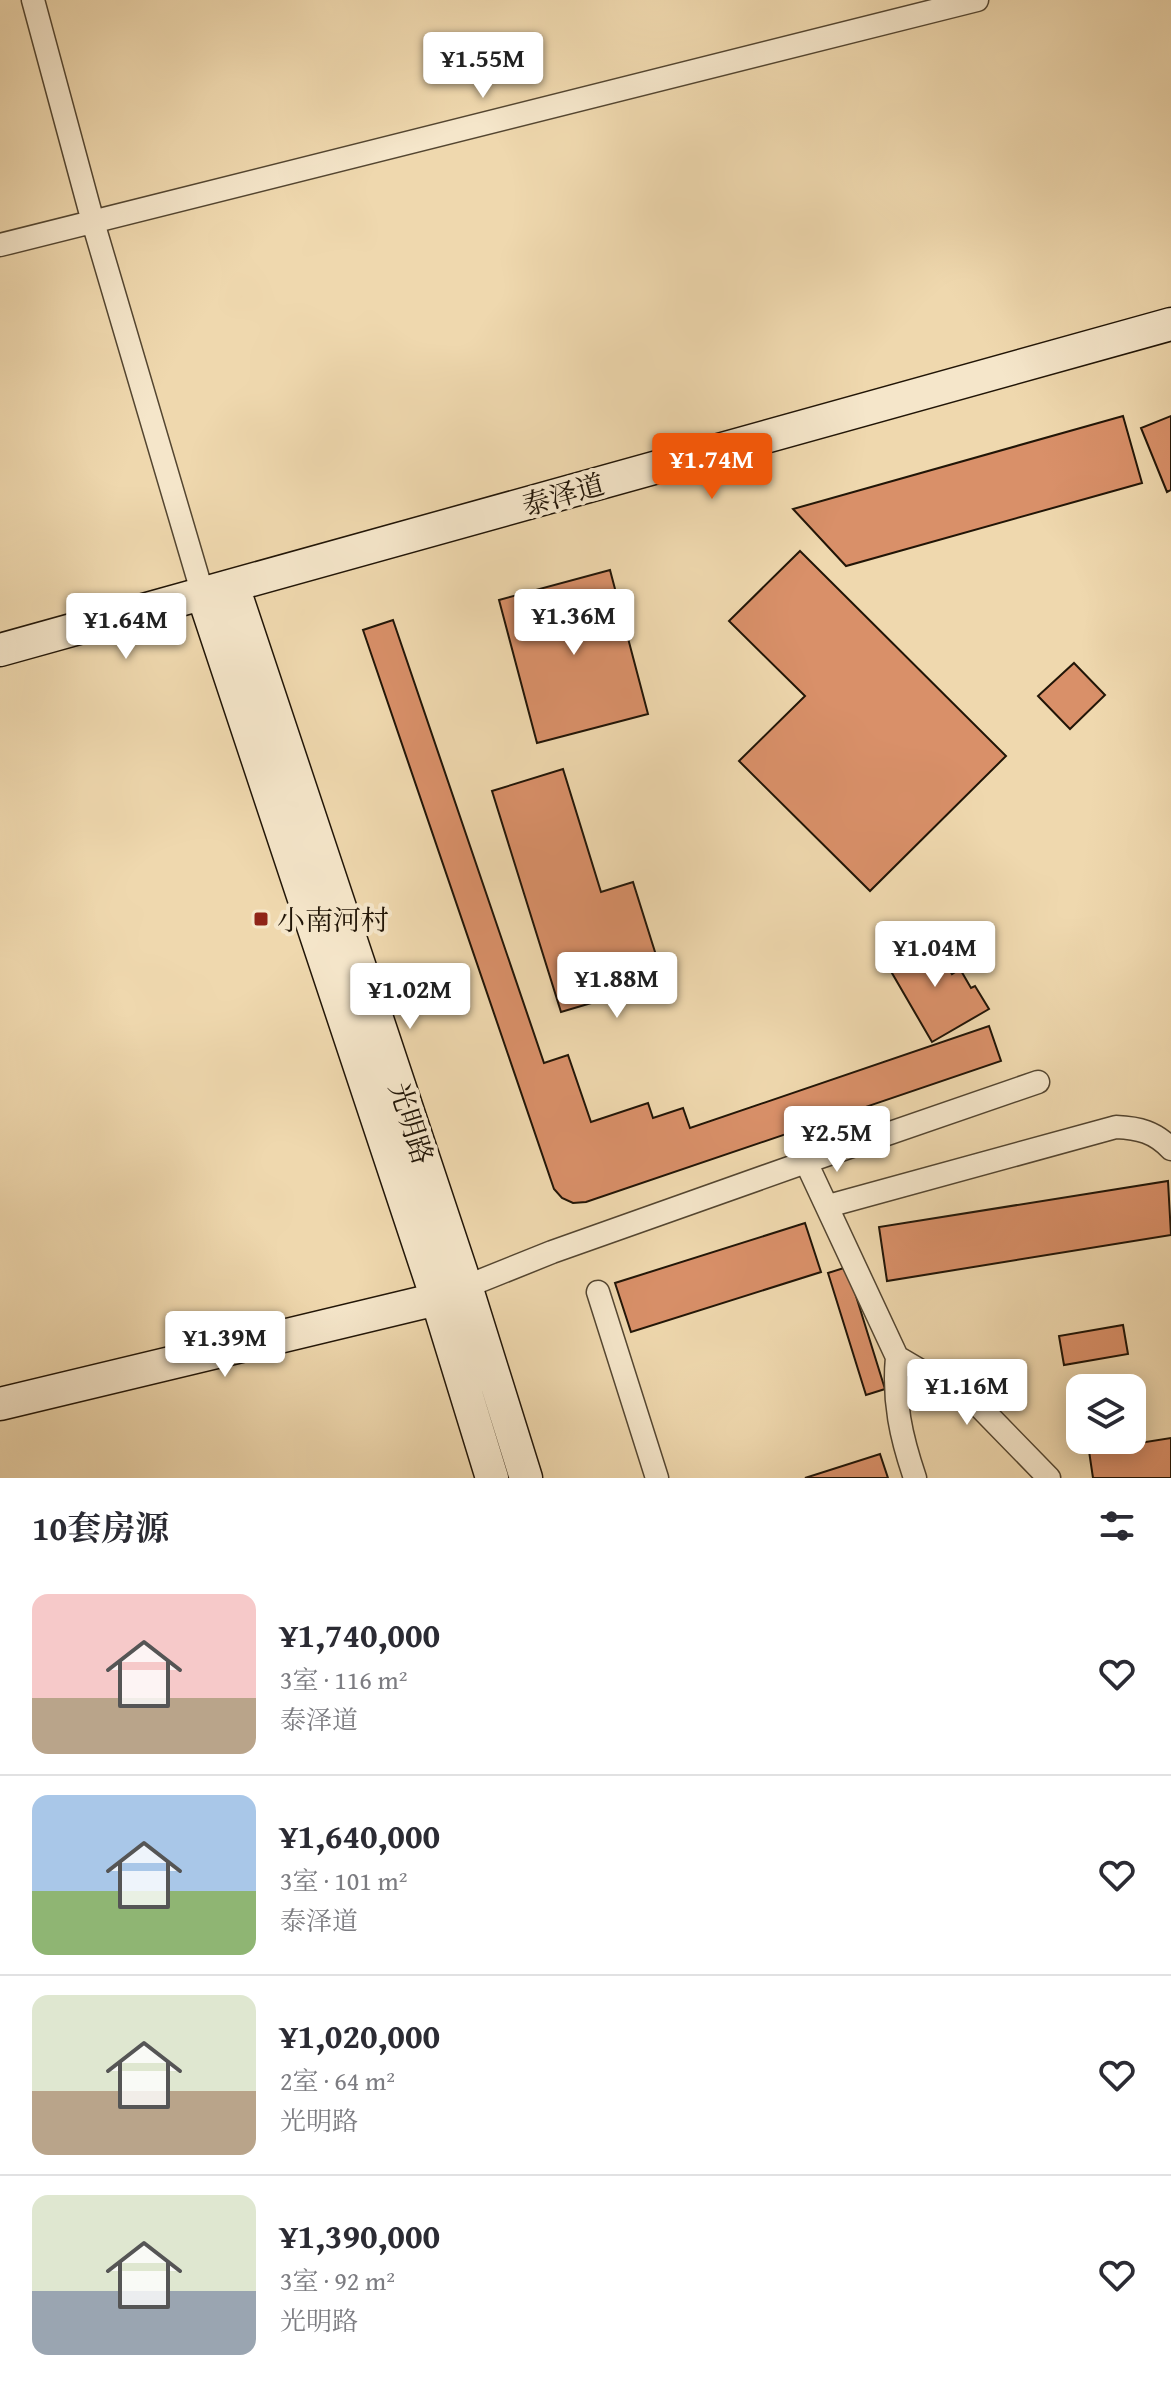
<!DOCTYPE html>
<html lang="zh">
<head>
<meta charset="utf-8">
<style>
  body { margin:0; font-family:"Gentium Book Plus","Noto Serif SC",serif; background:#f2f2f3; color:#2b2b33; height:100vh; display:flex; flex-direction:column; font-size:30px; white-space:nowrap }
  * { box-sizing:border-box; margin:0 }
  p { font-size:26px; color:#7c7c81 }
  .icon { flex:none; width:44px; height:44px; fill:none; stroke:currentColor; stroke-width:2; stroke-linecap:round; stroke-linejoin:round }
  .map { position:relative; height:1478px; overflow:hidden }
  .details { display:flex; flex-direction:column; background:#fff; flex:1 }
  .details>* { flex:none }
  .tools { position:absolute; left:1066px; top:1374px; display:grid; gap:16px }
  .tools a { display:grid; place-items:center; width:80px; height:80px; border-radius:16px; background:#fff; box-shadow:0 4px 20px #0003; font-size:40px }
  .price { position:absolute; translate:-50% -68px; padding:0 18px; border-radius:8px; background:#fff; color:#222; font-size:26px; line-height:52px; filter:drop-shadow(0 2px 4px #0008) }
  .price::after { content:''; position:absolute; left:50%; top:48px; width:24px; height:18px; margin-left:-12px; background:inherit; clip-path:polygon(0 0,100% 0,50% 100%) }
  .price.current { background:#ea580c; color:#fff }
  ul { padding:0; list-style:none }
  li { display:flex; align-items:center; gap:24px; height:200px; padding:0 32px }
  li+li { border-top:2px solid #e1e1e2 }
  li span { display:grid; place-items:center; flex:none; width:224px; height:160px; border-radius:16px; color:#555 }
  li>.icon { margin-inline-start:auto }
  span .icon { width:96px; height:96px; fill:#fffc; stroke-width:1 }
  li b { font-size:34px }
  h2 { display:flex; justify-content:space-between; align-items:center; height:96px; padding:0 32px; font-size:34px }
  .map>svg:first-child { display:block }
  .building { fill:#d99069; stroke:#211507; stroke-width:2 }
  .lines { fill:none; stroke-linecap:round; stroke-linejoin:round }
  .street-casing { stroke:#544631; stroke-width:25 }
  .secondary-casing { stroke:#211507; stroke-width:35 }
  .street { stroke:#f5e6ca; stroke-width:22 }
  .secondary { stroke:#f5e6ca; stroke-width:32 }
  .poi-dot { fill:#8f2418; stroke:#f5e6ca; stroke-width:3 }
  .labels { text-anchor:middle; dominant-baseline:central; stroke-width:8; stroke-linejoin:round; paint-order:stroke }
  .street-label { font-size:28px; fill:#211507; stroke:#f5e6ca }
  .poi-label { font-size:28px; fill:#211507; stroke:#f5e6ca; text-anchor:start }
</style>
</head>
<body>
<div class="map">
<svg width="1171" height="1478" viewBox="0 0 1171 1478">
  <rect width="100%" height="100%" fill="#efd8ae"/>
  <filter id="stains"><feTurbulence type="fractalNoise" baseFrequency=".0025" numOctaves="4"/><feColorMatrix values="0 0 0 0 .2 0 0 0 0 .09 0 0 0 0 .02 0 0 0 .5 -.17"/></filter>
  <radialGradient id="worn" r=".72"><stop offset=".6" stop-color="#630" stop-opacity="0"/><stop offset="1" stop-color="#630" stop-opacity=".3"/></radialGradient>
  <path class="building" d="M1123 416 1142 483 846 566 793 509Z
    M1171 416V490L1167 492 1141 428Z
    M800 551 1006 756 870 891 739 761 805 696 729 621Z
    M610 570 648 714 537 743 499 600Z
    M393 620 544 1063 568 1055 591 1122 648 1103 653 1118 683 1108 690 1128 989 1026 1001 1061 586 1202 573 1203 562 1198 554 1189 363 630Z
    M1074 663 1105 695 1070 729 1038 696Z
    M563 769 601 892 633 882 661 971 639 978 642 988 561 1012 492 791Z
    M929 936 952 974 960 969 971 988 975 986 989 1009 932 1042 885 961Z
    M1168 1181 1171 1235 887 1281 879 1227Z
    M805 1223 821 1272 631 1332 615 1283Z
    M847 1267 885 1389 866 1395 828 1273Z
    M1123 1325 1128 1354 1064 1365 1059 1336Z
    M1171 1438V1478H1093L1089 1451Z
    M880 1454 888 1478H805Z"/>
  <g class="lines">
    <g class="street-casing">
      <path id="street" d="M33 0 93 222 203 595
        M0 245 977 0
        M806 1162 897 1357C893 1401 901 1437 915 1478
        M828 1206 1116 1127C1139 1128 1155 1132 1171 1149
        M455 1291 552 1252 806 1162 1038 1082
        M598 1292 657 1478
        M897 1357 977 1404 1049 1478"/>
    </g>
    <g class="secondary-casing">
      <path id="secondary" d="M233 586 466 1286 526 1478
        M203 595 437 1299 492 1478
        M0 650 1171 324
        M0 1404 437 1299"/>
    </g>
    <use href="#street" class="street"/>
    <use href="#secondary" class="secondary"/>
  </g>
  <rect class="poi-dot" x="253" y="911" width="16" height="16" rx="4"/>
  <g class="labels">
    <g class="street-label">
      <text transform="translate(563 494) rotate(-16)">泰泽道</text>
      <text transform="translate(412 1123) rotate(72)">光明路</text>
    </g>
    <g class="poi-label">
      <text x="277" y="919">小南河村</text>
    </g>
  </g>
  <rect width="100%" height="100%" filter="url(#stains)"/>
  <rect width="100%" height="100%" fill="url(#worn)"/>
</svg>
<div class="tools">
<a><svg class="icon" aria-label="layers" viewBox="0 0 24 24"><path d="M12 4l9 5-9 5-9-5zM3 14l9 5 9-5"/></svg></a>
</div>
<b class="price" style="left:483px;top:100px">¥1.55M</b>
<b class="price current" style="left:712px;top:501px">¥1.74M</b>
<b class="price" style="left:574px;top:657px">¥1.36M</b>
<b class="price" style="left:126px;top:661px">¥1.64M</b>
<b class="price" style="left:935px;top:989px">¥1.04M</b>
<b class="price" style="left:617px;top:1020px">¥1.88M</b>
<b class="price" style="left:410px;top:1031px">¥1.02M</b>
<b class="price" style="left:837px;top:1174px">¥2.5M</b>
<b class="price" style="left:225px;top:1379px">¥1.39M</b>
<b class="price" style="left:967px;top:1427px">¥1.16M</b>
</div>
<section class="details">
<h2>10套房源<svg class="icon" aria-label="filters" viewBox="0 0 24 24"><path d="M4 7h16M4 17h16"/><circle cx="9" cy="7" r="2"/><circle cx="15" cy="17" r="2"/></svg></h2>
<ul>
<li><span style="background:linear-gradient(#f6c9c9 65%,#b9a48a 0)"><svg class="icon" aria-label="home" viewBox="0 0 24 24"><path d="M3 11l9-7 9 7M6 9v11h12V9"/></svg></span><div><b>¥1,740,000</b><p>3室 · 116 m²</p><p>泰泽道</p></div><svg class="icon" aria-label="heart" viewBox="0 0 24 24"><path d="M12 20l-8-8c-3-5 5-10 8-4 3-6 11-1 8 4z"/></svg></li>
<li><span style="background:linear-gradient(#a9c7e8 60%,#8fb573 0)"><svg class="icon" aria-label="home" viewBox="0 0 24 24"><path d="M3 11l9-7 9 7M6 9v11h12V9"/></svg></span><div><b>¥1,640,000</b><p>3室 · 101 m²</p><p>泰泽道</p></div><svg class="icon" aria-label="heart" viewBox="0 0 24 24"><path d="M12 20l-8-8c-3-5 5-10 8-4 3-6 11-1 8 4z"/></svg></li>
<li><span style="background:linear-gradient(#dfe7d0 60%,#b9a48a 0)"><svg class="icon" aria-label="home" viewBox="0 0 24 24"><path d="M3 11l9-7 9 7M6 9v11h12V9"/></svg></span><div><b>¥1,020,000</b><p>2室 · 64 m²</p><p>光明路</p></div><svg class="icon" aria-label="heart" viewBox="0 0 24 24"><path d="M12 20l-8-8c-3-5 5-10 8-4 3-6 11-1 8 4z"/></svg></li>
<li><span style="background:linear-gradient(#dfe7d0 60%,#9aa5b1 0)"><svg class="icon" aria-label="home" viewBox="0 0 24 24"><path d="M3 11l9-7 9 7M6 9v11h12V9"/></svg></span><div><b>¥1,390,000</b><p>3室 · 92 m²</p><p>光明路</p></div><svg class="icon" aria-label="heart" viewBox="0 0 24 24"><path d="M12 20l-8-8c-3-5 5-10 8-4 3-6 11-1 8 4z"/></svg></li>
</ul>
</section>
</body>
</html>
